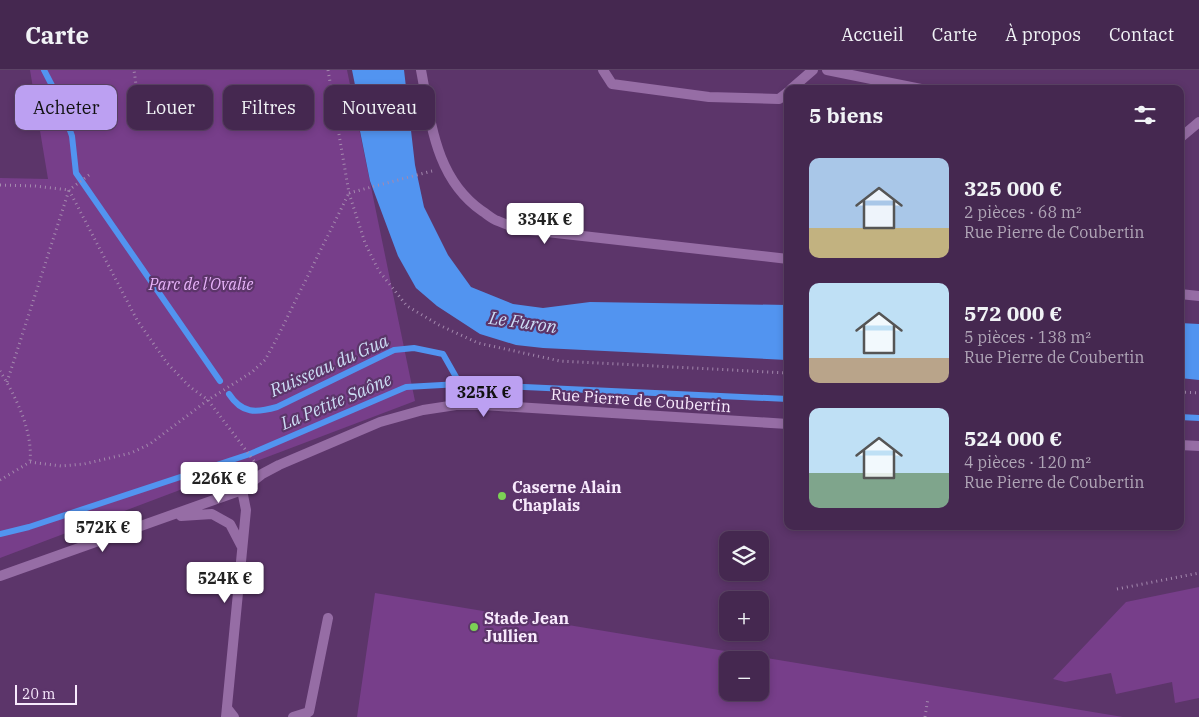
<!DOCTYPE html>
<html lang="fr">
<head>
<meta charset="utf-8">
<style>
  body { margin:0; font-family:"IBM Plex Serif",serif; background:#4c3057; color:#f1f3f6; height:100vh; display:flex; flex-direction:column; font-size:19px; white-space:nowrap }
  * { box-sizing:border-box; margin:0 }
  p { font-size:16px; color:#b0a6b7 }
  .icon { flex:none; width:28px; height:28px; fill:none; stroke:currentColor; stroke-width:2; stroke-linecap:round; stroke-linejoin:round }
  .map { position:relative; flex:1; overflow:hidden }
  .drawer { position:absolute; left:784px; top:15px; width:400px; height:445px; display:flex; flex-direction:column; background:#452850; border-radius:10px; box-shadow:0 2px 8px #0003,0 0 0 1px #5d4467 }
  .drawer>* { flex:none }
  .top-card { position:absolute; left:15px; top:15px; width:475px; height:45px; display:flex; gap:10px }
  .fabs { position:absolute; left:719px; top:461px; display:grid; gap:10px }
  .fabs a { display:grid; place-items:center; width:50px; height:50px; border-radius:10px; background:#452850; box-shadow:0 2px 8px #0003,0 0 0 1px #5d4467; font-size:25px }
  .scale { position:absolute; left:15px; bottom:12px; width:62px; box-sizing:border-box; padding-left:5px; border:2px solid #f8eafd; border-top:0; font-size:14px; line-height:18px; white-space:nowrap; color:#f8eafd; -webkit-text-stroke:4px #5c356a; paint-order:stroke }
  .price { position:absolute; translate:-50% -42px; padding:0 11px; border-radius:5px; background:#fff; color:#222; font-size:16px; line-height:32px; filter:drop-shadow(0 1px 2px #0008) }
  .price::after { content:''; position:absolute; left:50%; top:30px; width:15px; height:11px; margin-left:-8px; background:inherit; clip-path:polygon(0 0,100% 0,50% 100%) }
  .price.current { background:#bca0f2; color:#111 }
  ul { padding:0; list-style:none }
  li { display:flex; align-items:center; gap:15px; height:125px; padding:0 25px }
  li span { display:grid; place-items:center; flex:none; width:140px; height:100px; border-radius:10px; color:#555 }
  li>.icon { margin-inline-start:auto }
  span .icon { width:60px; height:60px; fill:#fffc; stroke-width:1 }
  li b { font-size:21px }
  h2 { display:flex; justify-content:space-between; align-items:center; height:60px; padding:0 25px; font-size:21px }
  .pill { padding:0 18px; border-radius:10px; background:#452850; box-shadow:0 2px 8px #0003,0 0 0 1px #5d4467; font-size:18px; line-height:45px }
  .pill.current { background:#bca0f2; color:#111 }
  header { display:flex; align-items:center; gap:30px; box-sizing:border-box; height:70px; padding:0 25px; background:#452850; border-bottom:1px solid #5d4467 }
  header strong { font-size:24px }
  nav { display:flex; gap:28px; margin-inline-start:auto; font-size:18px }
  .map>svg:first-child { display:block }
  .green { fill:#773e8a; fill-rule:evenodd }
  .water { fill:#5294f0 }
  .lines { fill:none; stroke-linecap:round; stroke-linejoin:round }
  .stream { stroke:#5294f0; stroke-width:6 }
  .path { stroke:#a489ae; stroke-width:3; stroke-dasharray:1 4; stroke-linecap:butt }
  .lane { stroke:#966da5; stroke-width:10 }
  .street { stroke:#966da5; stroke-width:10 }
  .poi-dot { fill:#7cd155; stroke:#5c356a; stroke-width:2 }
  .labels { text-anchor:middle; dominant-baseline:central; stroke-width:4.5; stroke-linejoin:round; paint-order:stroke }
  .park-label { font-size:16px; font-style:italic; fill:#e7b3f9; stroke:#5c356a }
  .street-label { font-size:16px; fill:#f8eafd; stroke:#5c356a }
  .poi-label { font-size:16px; font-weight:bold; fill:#f8eafd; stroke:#5c356a; text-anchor:start }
  .water-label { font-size:18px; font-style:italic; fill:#ccddf4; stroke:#5c356a }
</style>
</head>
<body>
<header>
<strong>Carte</strong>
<nav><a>Accueil</a><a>Carte</a><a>À propos</a><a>Contact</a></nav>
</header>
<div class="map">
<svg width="1199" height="647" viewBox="0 0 1199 647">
  <rect width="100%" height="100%" fill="#5c356a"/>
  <path class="green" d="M30 0H347L415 331 0 488V108L48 109Z
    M1199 517V628L1175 633 1172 612 1116 624 1111 603 1065 612 1053 609 1126 532Z
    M375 523 1123 647H357ZM728 590H760V622H728Z"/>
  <path class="water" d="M352 0H404L415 95 424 137 448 185 471 217 513 234 543 238 590 232 787 235V290L543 278 516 275 480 264 437 236 416 218 398 186 370 111 356 41 357 25Z
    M1180 253 1199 254V310L1180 308Z"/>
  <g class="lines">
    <path class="stream" d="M44 0 58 27 72 66 76 103 220 311
      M229 324C242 344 256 343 277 337L394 280 414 278 443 284 460 314
      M1180 347 1199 348
      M0 464 29 457 250 384 406 317 460 314 788 329"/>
    <path class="path" d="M328 0 349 123 365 173 379 201 407 236 439 255 478 273 560 291 788 303
      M132 47 137 22 134 0
      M89 105 69 120 137 250 167 293 190 317 208 330 254 391
      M0 115 35 116 69 120 7 312
      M349 123 432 101
      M0 301C16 327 33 361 30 392
      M1180 322 1199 323
      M0 410 30 392 61 396 84 394 131 383 150 374 208 330 252 302 265 290 275 272 349 123
      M1117 519 1199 503
      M925 647 928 628"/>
    <path class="lane" d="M227 638 234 647
      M293 647 309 642 328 548"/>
    <path class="street" d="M421 0C431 52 435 108 482 141 487 144 492 149 498 151 505 154 513 157 520 159L788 189
      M603 0 612 14 709 27 779 29 788 22
      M827 0 921 19
      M791 19 813 0
      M1180 68 1199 52
      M1180 224 1199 226
      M1180 375 1199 376
      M181 446 212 444 230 454 242 477
      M0 506 242 420 262 404 279 395 380 352 423 340 456 335H483L788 354
      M226 647 246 440 242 420"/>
  </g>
  <g class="poi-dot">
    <circle cx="502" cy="426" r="5"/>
    <circle cx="474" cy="557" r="5"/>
  </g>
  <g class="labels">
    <g class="park-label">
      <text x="201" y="214">Parc de l'Ovalie</text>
    </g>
    <g class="street-label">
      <text transform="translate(641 330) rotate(4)">Rue Pierre de Coubertin</text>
    </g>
    <g class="poi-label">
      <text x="512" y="417">Caserne Alain<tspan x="512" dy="18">Chaplais</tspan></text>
      <text x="484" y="548">Stade Jean<tspan x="484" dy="18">Jullien</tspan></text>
    </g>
    <g class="water-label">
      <text transform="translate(523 252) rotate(8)">Le Furon</text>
      <text transform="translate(329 295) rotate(-24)">Ruisseau du Gua</text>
      <text transform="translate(336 331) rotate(-23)">La Petite Saône</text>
    </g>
  </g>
</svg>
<div class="fabs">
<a><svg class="icon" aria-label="layers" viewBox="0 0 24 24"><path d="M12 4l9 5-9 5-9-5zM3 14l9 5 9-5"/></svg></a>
<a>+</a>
<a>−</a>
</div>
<div class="scale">20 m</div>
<b class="price" style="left:545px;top:175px">334K €</b>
<b class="price current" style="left:484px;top:348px">325K €</b>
<b class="price" style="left:219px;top:434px">226K €</b>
<b class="price" style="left:103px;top:483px">572K €</b>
<b class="price" style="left:225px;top:534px">524K €</b>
<div class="top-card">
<a class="pill current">Acheter</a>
<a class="pill">Louer</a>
<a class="pill">Filtres</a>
<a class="pill">Nouveau</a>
</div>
<section class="drawer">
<h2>5 biens<svg class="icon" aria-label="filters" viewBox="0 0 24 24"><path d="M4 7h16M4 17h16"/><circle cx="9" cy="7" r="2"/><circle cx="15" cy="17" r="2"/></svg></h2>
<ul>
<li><span style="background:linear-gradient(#a9c7e8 70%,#c2b280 0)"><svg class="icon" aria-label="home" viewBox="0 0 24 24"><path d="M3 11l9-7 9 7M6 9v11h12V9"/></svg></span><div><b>325 000 €</b><p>2 pièces · 68 m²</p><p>Rue Pierre de Coubertin</p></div></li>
<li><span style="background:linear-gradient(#bfe0f5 75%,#b9a48a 0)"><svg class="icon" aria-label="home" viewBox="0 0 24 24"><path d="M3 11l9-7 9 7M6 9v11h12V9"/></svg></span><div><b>572 000 €</b><p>5 pièces · 138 m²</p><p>Rue Pierre de Coubertin</p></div></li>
<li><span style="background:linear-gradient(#bfe0f5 65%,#7fa58c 0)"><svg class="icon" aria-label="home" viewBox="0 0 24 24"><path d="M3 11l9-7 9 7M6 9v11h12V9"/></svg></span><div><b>524 000 €</b><p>4 pièces · 120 m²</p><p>Rue Pierre de Coubertin</p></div></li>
</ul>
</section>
</div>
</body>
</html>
